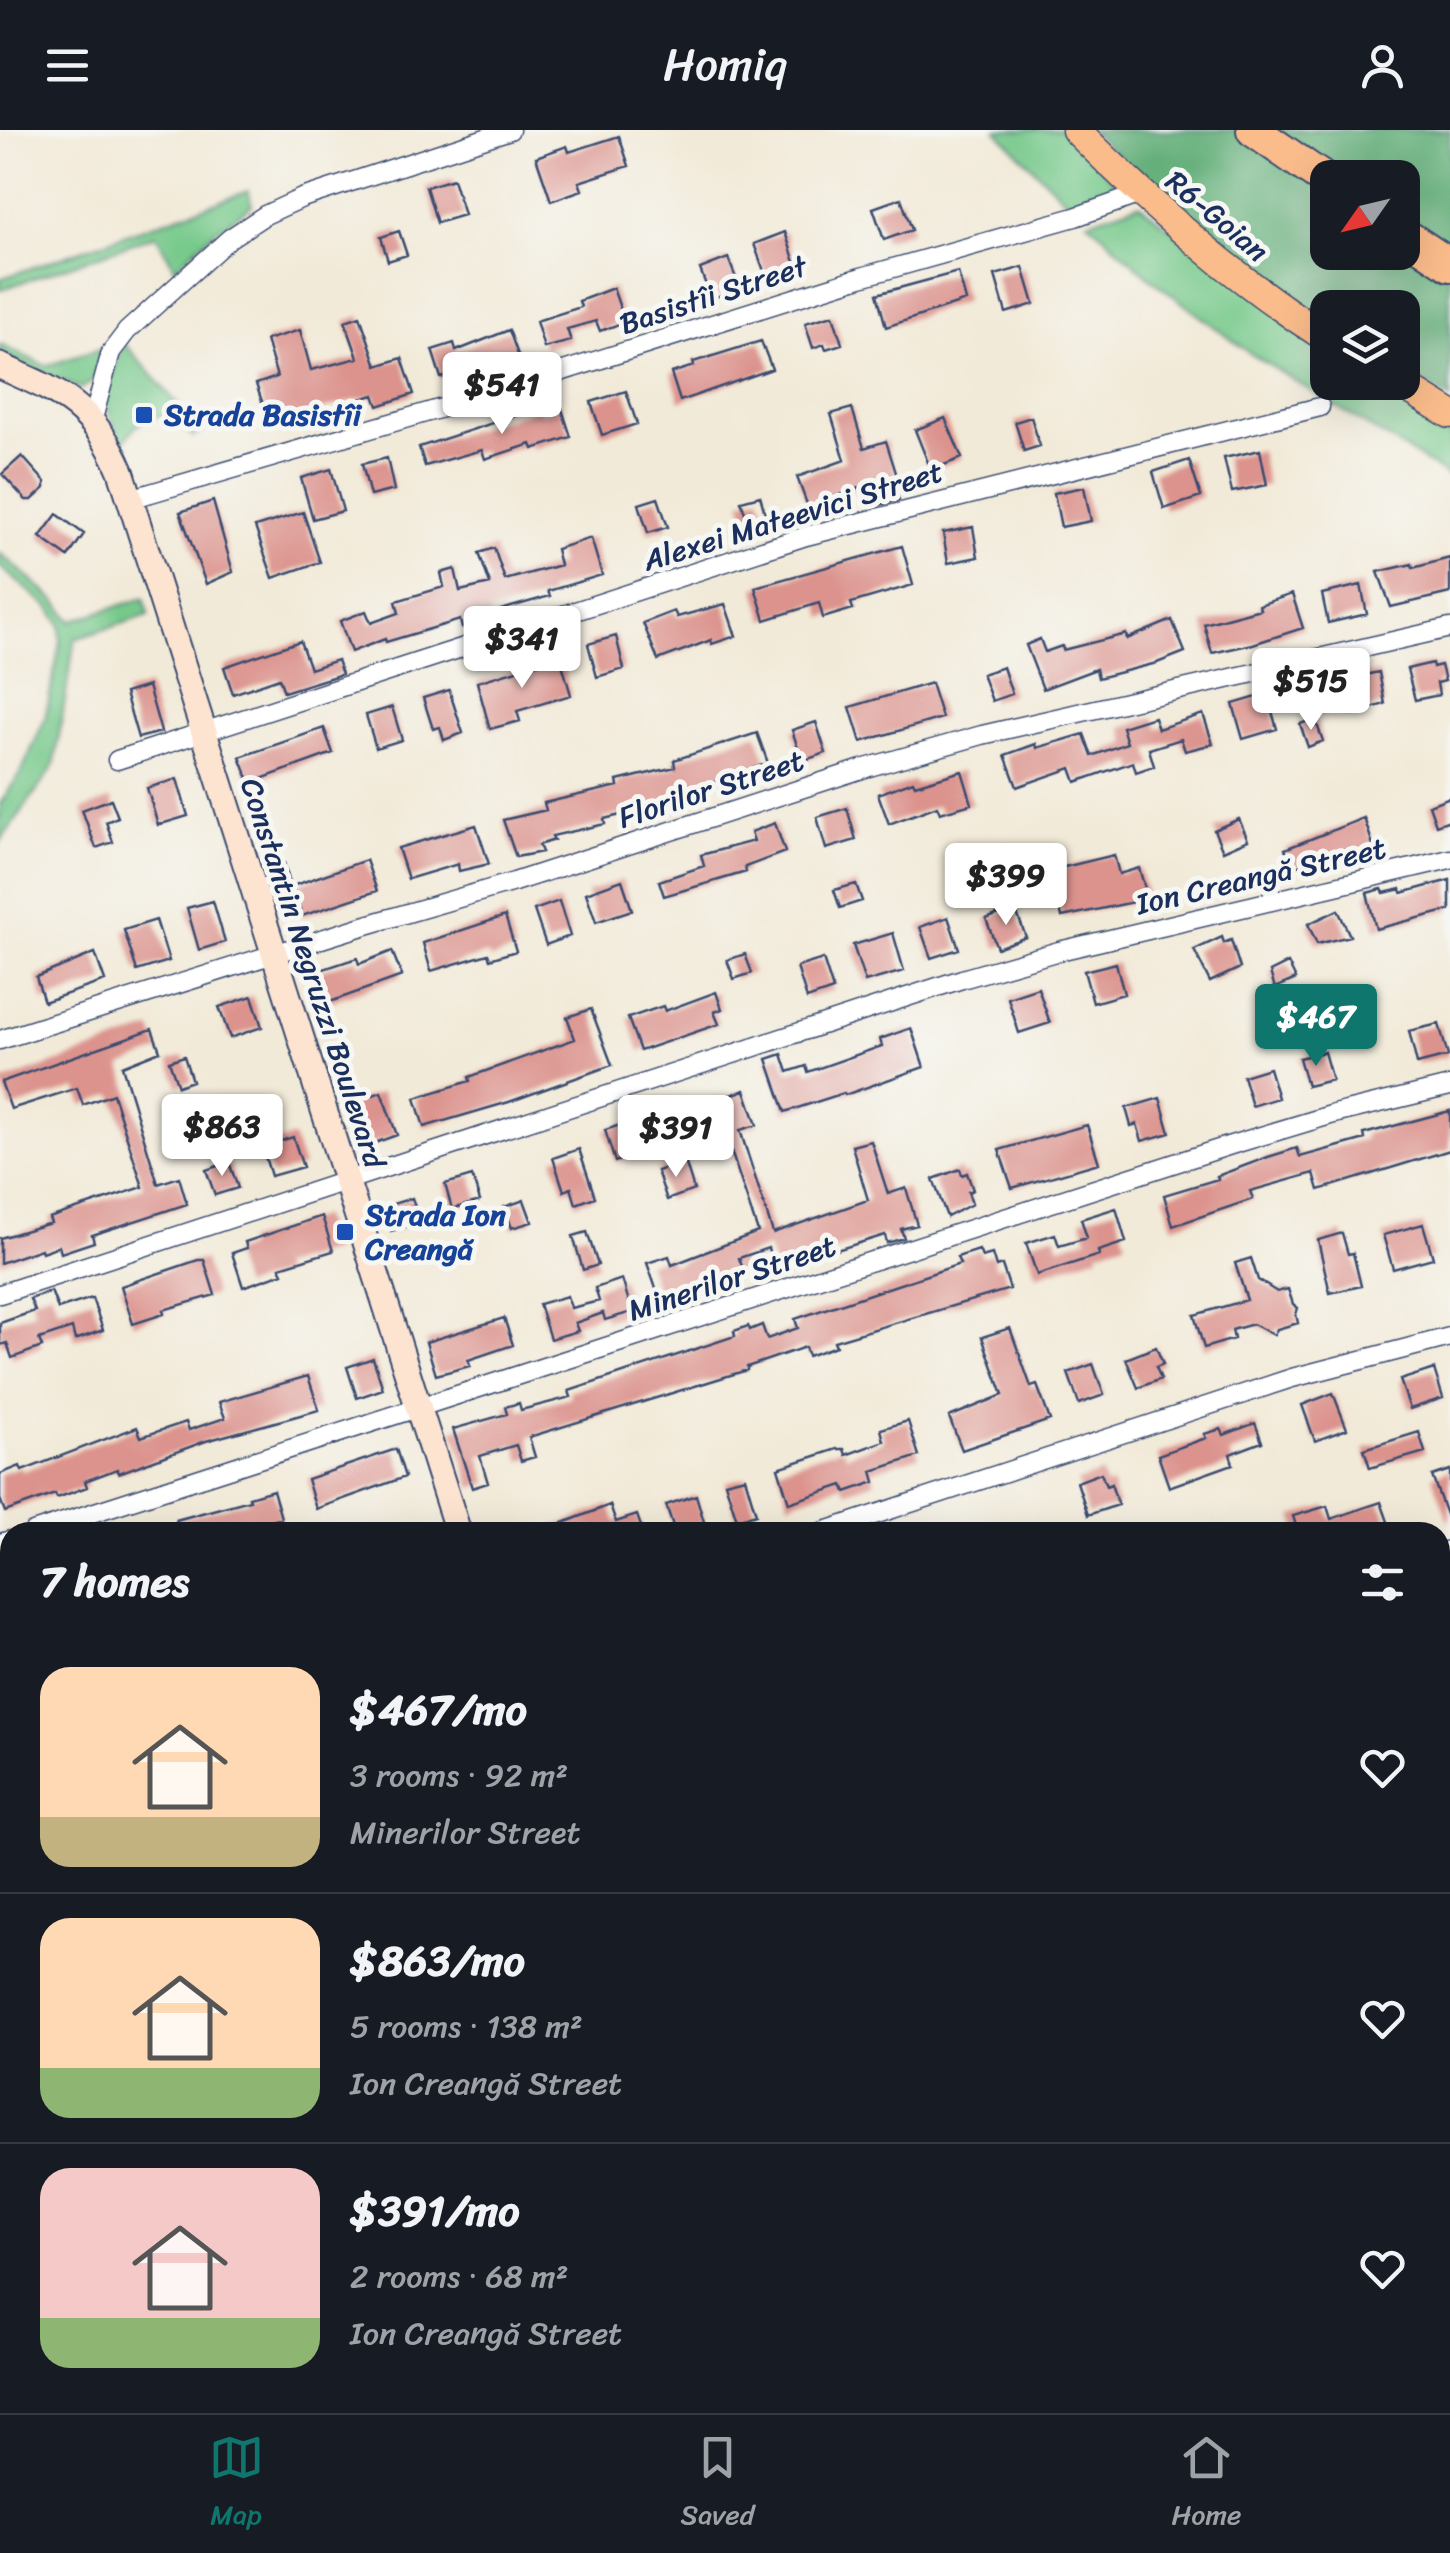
<!DOCTYPE html>
<html lang="en">
<head>
<meta charset="utf-8">
<style>
  body { margin:0; font-family:Sriracha,sans-serif; background:#20242c; color:#f1f3f6; height:100vh; display:flex; flex-direction:column; font-size:38px; white-space:nowrap }
  * { box-sizing:border-box; margin:0 }
  p { font-size:32px; color:#9ea1a6 }
  .icon { flex:none; width:55px; height:55px; fill:none; stroke:currentColor; stroke-width:2; stroke-linecap:round; stroke-linejoin:round }
  .map { position:relative; flex:1; overflow:hidden }
  .details { position:absolute; left:0px; top:1392px; width:1450px; height:892px; display:flex; flex-direction:column; background:#171b24; border-radius:30px 30px 0 0; box-shadow:0 10px 40px #0002 }
  .details>* { flex:none }
  .needle { width:65px; rotate:236deg }
  .buttons { position:absolute; left:1310px; top:30px; display:grid; gap:20px }
  .buttons a { display:grid; place-items:center; width:110px; height:110px; border-radius:20px; background:#171b24; box-shadow:0 10px 40px #0002; font-size:50px }
  .price { position:absolute; translate:-50% -85px; padding:0 22px; border-radius:10px; background:#fff; color:#222; font-size:32px; line-height:65px; filter:drop-shadow(0 2px 5px #0008) }
  .price::after { content:''; position:absolute; left:50%; top:60px; width:30px; height:22px; margin-left:-15px; background:inherit; clip-path:polygon(0 0,100% 0,50% 100%) }
  .price.active { background:#0f766e; color:#fff }
  ul { padding:0; list-style:none }
  li { display:flex; align-items:center; gap:30px; height:250px; padding:0 40px }
  li+li { border-top:2px solid #363941 }
  li span { display:grid; place-items:center; flex:none; width:280px; height:200px; border-radius:30px; color:#555 }
  li>.icon { margin-inline-start:auto }
  span .icon { width:120px; height:120px; fill:#fffc; stroke-width:1 }
  li b { font-size:42px }
  h2 { display:flex; justify-content:space-between; align-items:center; height:120px; padding:0 40px; font-size:42px }
  header { display:flex; justify-content:space-between; align-items:center; height:130px; padding:0 40px; background:#171b24; font-size:45px; font-weight:600 }
  .tab-bar { display:flex; justify-content:space-around; align-items:center; height:140px; border-top:2px solid #363941; background:#171b24; font-size:28px; color:#9ea1a6 }
  .tab-bar a { display:grid; justify-items:center; gap:5px }
  .tab-bar .active { color:#0f766e }
  .map>svg:first-child { display:block }
  .built { fill:#f1d5bd }
  .industrial { fill:#cec1ba }
  .green { fill:#77c98b; stroke:#497c74; stroke-width:2.5 }
  .forest { fill:#61ad77; stroke:#3e6e6a; stroke-width:2.5 }
  .building { fill:#dc938d }
  .lines { fill:none; stroke-linecap:round; stroke-linejoin:round }
  .street-casing { stroke:#3b4b70; stroke-width:21 }
  .secondary-casing { stroke:#3b4b70; stroke-width:29 }
  .primary-casing { stroke:#3b4b70; stroke-width:31 }
  .highway-casing { stroke:#3b4b70; stroke-width:36 }
  .street { stroke:#fff; stroke-width:18 }
  .secondary { stroke:#fde4d1; stroke-width:25 }
  .primary { stroke:#fabc8b; stroke-width:28 }
  .highway { stroke:#fabc8b; stroke-width:32 }
  .transit-dot { fill:#1a4fb4; stroke:#f6f6f2; stroke-width:4 }
  .labels { text-anchor:middle; dominant-baseline:central; stroke-width:10; stroke-linejoin:round; paint-order:stroke }
  .street-label { font-size:30px; fill:#1b2f5e; stroke:#f6f6f2 }
  .transit-label { font-size:30px; font-weight:bold; fill:#164399; stroke:#f6f6f2; text-anchor:start }
</style>
</head>
<body>
<header><svg class="icon" aria-label="menu" viewBox="0 0 24 24"><path d="M4 6h16M4 12h16M4 18h16"/></svg>Homiq<svg class="icon" aria-label="person" viewBox="0 0 24 24"><circle cx="12" cy="8" r="4"/><path d="M4 21q1-7 8-7t8 7"/></svg></header>
<div class="map">
<svg width="1450" height="2283" viewBox="0 0 1450 2283">
  <rect width="100%" height="100%" fill="#f6f6f2"/>
  <filter id="ink" filterUnits="userSpaceOnUse"><feTurbulence type="fractalNoise" baseFrequency=".01" numOctaves="2"/><feDisplacementMap in="SourceGraphic" scale="20" xChannelSelector="R" yChannelSelector="G"/><feConvolveMatrix kernelMatrix="1 2 1 2 8 2 1 2 1" color-interpolation-filters="sRGB"/></filter>
  <filter id="wash" filterUnits="userSpaceOnUse"><feTurbulence type="fractalNoise" baseFrequency=".0048" numOctaves="4" result="noise"/><feDisplacementMap in="SourceGraphic" scale="40" xChannelSelector="R" yChannelSelector="G"/><feGaussianBlur stdDeviation="2.25" result="paint"/><feColorMatrix in="noise" values="0 0 0 0 0 0 0 0 0 0 0 0 0 0 0 0 0 1.4 0 .05"/><feComposite in="paint" operator="in"/></filter>
  <g filter="url(#wash)">
    <rect width="100%" height="100%" fill="#f2ead8"/>
    <path class="built" d="M1450 1437V1977L1440 1980V1438Z"/>
    <path class="industrial" d="M2 2183 10 2184V2275H167L166 2283H0Z"/>
    <path class="green" d="M996 0H1064L1123 61 1076 81Z
      M248 61 252 75 213 103 175 138 156 105 0 160V149Z
      M1139 74 1327 219 1328 252 1384 253 1450 292V347L1248 222 1150 148 1088 91Z
      M125 214 202 302 193 307C165 279 146 278 123 313 97 265 103 262 125 214Z
      M0 215 46 236 103 218 93 251 81 259 0 224Z
      M0 423 57 472 71 491 144 468 149 485 75 509 54 636 0 712V674L22 641 45 589 61 510 60 494 50 478 0 437Z
      M167 2275H300L303 2283H166Z
      M787 2275H885V2283H765Z"/>
    <path class="forest" d="M1089 0H1240L1327 63 1328 122H1402L1450 146V270L1403 241 1402 178H1328L1327 194 1220 119Z
      M1273 0H1450V122L1403 89 1402 48 1342 47Z"/>
    <g id="blocks">
      <path class="building" d="M619 6 629 36 579 52 582 60 551 71 536 27 567 16 569 22Z
        M453 49 464 85 437 93 426 57Z
        M901 68 912 100 884 110 873 78Z
        M399 101 407 125 388 131 381 107Z
        M785 102 797 138 767 149 754 114Z
        M728 128 740 158 711 169 700 139Z
        M1023 137 1034 174 1006 183 995 145Z
        M958 142 966 171 886 197 877 164Z
        M613 158 625 192 600 201 596 191 567 199 571 211 544 218 536 191 581 177 579 171Z
        M833 185 842 214 826 219 824 214 813 218 805 193Z
        M360 186 377 236 402 228 414 264 378 276 374 265 270 295 256 254 277 247 266 210 300 200 311 240 358 228 345 191Z
        M509 200 518 225 441 248 432 220 454 213 456 221Z
        M761 211 772 239 680 271 671 243 694 236 693 232Z
        M626 261 637 294 602 305 591 272Z
        M561 276 571 307 533 319 531 314 485 329 482 320 425 336 419 317 539 278 541 283Z
        M852 278 864 318 886 311 897 346 892 347 899 370 875 376 869 354 808 377 797 347 845 330 831 284Z
        M1031 287 1040 316 1024 321 1015 292Z
        M945 288 962 328 931 340 915 300Z
        M1260 320 1267 355 1232 362 1224 328Z
        M22 326 45 352V358L32 370H26L2 344Z
        M387 328 394 360 370 366 362 334Z
        M1189 330 1201 367 1164 379 1153 342Z
        M331 339 343 381 313 389 301 348Z
        M1084 357 1091 391 1061 397 1054 363Z
        M760 366 767 390 749 395 741 371Z
        M658 368 668 397 648 403 639 374Z
        M213 371 233 442 206 454 180 382Z
        M303 382 320 432 273 448 255 397Z
        M57 384 84 404 68 427 40 407Z
        M973 397 978 427 948 433 943 403Z
        M591 408 602 445 548 461 550 466 490 483 492 491 462 498 460 490 386 512 385 509 351 522 340 491 366 481 371 493 399 483 396 471 444 457 441 443 455 439 460 461 490 454 479 423 494 418 505 450 560 435 556 419Z
        M902 416 913 455 851 473 853 479 823 488 819 473 765 490 755 457Z
        M1450 428V463L1391 477 1378 442 1412 434 1413 438Z
        M1361 455 1367 484 1328 493 1322 464Z
        M1292 464 1303 498 1253 514 1212 523 1204 494 1260 479 1259 475Z
        M725 474 736 506 712 514 711 510 658 530 643 493 674 481 677 487Z
        M1172 490 1185 522 1157 533 1098 548 1096 539 1043 559 1026 515 1040 509 1045 522 1062 516 1063 520 1126 504 1127 509Z
        M616 506 624 539 597 547 588 514Z
        M300 511 310 539 337 530 342 544 284 562 279 548 233 564 224 537Z
        M560 527 571 565 517 581 520 591 490 599 477 552Z
        M1432 533 1433 537 1441 535 1445 551 1437 553 1439 565 1415 570 1407 539Z
        M1003 537 1012 564 992 571 982 544Z
        M1379 542 1385 574 1352 584 1345 549Z
        M931 553 942 588 861 612 850 577Z
        M148 556 161 602 138 608 125 563Z
        M449 560 463 603 444 610 440 597 433 599 423 568Z
        M1267 564 1277 599 1243 609 1233 574Z
        M392 577 402 610 376 618 366 585Z
        M1203 584 1213 614 1185 621 1181 609 1149 619 1154 636 1136 642 1133 632 1076 652 1071 638 1017 657 1005 625 1036 614 1037 618 1084 604 1092 626 1127 613 1122 597 1154 587 1158 599Z
        M1315 589 1323 611 1308 617 1300 594Z
        M816 592 826 623 802 631 792 600Z
        M324 598 333 623 250 653 240 627Z
        M757 603 768 633 678 666 680 671 604 689 605 694 552 706 554 710 539 715 542 722 516 727 503 690 546 680 544 673 618 656 617 651 675 637 674 630Z
        M962 641 972 674 940 683 937 676 889 694 878 664 913 651 915 655Z
        M177 649 188 686 158 695 147 658Z
        M1450 667V690L1436 695 1429 675Z
        M111 669 118 687 106 692 113 712 96 718 82 680Z
        M847 678 856 710 826 719 817 687Z
        M1364 688 1374 718 1350 726 1348 719 1292 738 1285 719Z
        M1239 689 1248 710 1223 721 1214 700Z
        M775 693 785 722 745 737 746 742 664 766 659 751 704 736 701 725 754 711 751 702Z
        M476 695 489 734 459 741 458 734 408 749 398 718Z
        M1114 725 1119 744 1139 738 1148 769 1062 787 1052 740Z
        M366 730 377 761 302 786 292 756Z
        M284 733 293 764 277 769 267 738Z
        M622 750 632 780 596 792 586 763Z
        M1450 750V780L1376 799 1367 763 1382 759 1384 763 1401 759 1402 763Z
        M856 754 862 771 840 778 834 760Z
        M213 771 225 812 199 820 187 778Z
        M559 771 570 806 546 815 534 780Z
        M1015 778 1026 807 997 818 986 789Z
        M1338 780 1350 806 1317 814 1308 794Z
        M505 786 516 821 490 829 488 824 431 841 423 813Z
        M948 787 959 819 931 828 920 797Z
        M156 790 169 831 137 841 124 800Z
        M893 803 904 841 865 852 853 815Z
        M1222 807 1224 813 1231 810 1240 838 1210 852 1194 820Z
        M392 821 402 846 319 876 308 844 357 828 359 834Z
        M95 823 105 851 44 872 36 847Z
        M745 824 752 843 734 849 727 830Z
        M823 829 833 860 807 869 797 837Z
        M1116 833 1124 864 1093 873 1084 841Z
        M1288 833 1296 849 1275 858 1270 842Z
        M1038 858 1050 893 1019 903 1008 868Z
        M716 862 722 879 714 882 719 894 640 921 628 888 663 876 665 881Z
        M252 866 262 897 230 908 219 877Z
        M591 879 612 935 509 972 424 997 415 968 470 951 469 947 575 909 567 887Z
        M1439 894 1448 926 1417 934 1409 901Z
        M911 898 924 937 845 965 844 963 785 982 767 929 782 924 788 942 806 936 808 942 882 916 880 909Z
        M152 899 160 921 122 936 158 1054 179 1047 187 1074 92 1105 94 1112 61 1123 59 1116 42 1122 41 1119 0 1133V1108L51 1093 49 1088 143 1057 113 964 83 975 77 958 11 979 1 952Z
        M1324 922 1332 950 1307 956 1299 928Z
        M184 926 192 951 178 956 169 931Z
        M1269 938 1278 968 1252 976 1243 946Z
        M745 960 757 995 740 1000 773 1103 868 1070 852 1016 871 1011 888 1064 906 1058 917 1095 901 1099 904 1108 887 1113 885 1105 804 1130 805 1132 776 1142 768 1118 739 1128 744 1142 660 1170 647 1133 669 1126 672 1135 758 1102 726 1006 674 1022 663 987Z
        M381 962 397 1005 364 1017 349 974Z
        M1160 968 1170 1003 1142 1011 1137 994 1131 996 1126 978Z
        M1450 981V1020L1319 1060 1314 1043 1250 1061 1253 1069 1173 1096 1164 1065 1218 1049 1217 1046 1268 1027 1297 1018 1300 1027 1365 1009 1364 1004Z
        M629 992 640 1023 615 1032 605 1000Z
        M1087 995 1099 1033 1012 1058 999 1020Z
        M293 1007 303 1037 271 1046 262 1017Z
        M579 1019 595 1067 576 1074 571 1058 564 1061 553 1028Z
        M685 1031 694 1060 667 1070 657 1041Z
        M229 1032 238 1058 215 1065 206 1040Z
        M960 1039 962 1045 967 1043 973 1060 968 1062 972 1074 947 1087 933 1049Z
        M472 1046 480 1071 452 1079 445 1054Z
        M412 1068 420 1092 391 1101 383 1077Z
        M524 1070 532 1092 512 1098 504 1077Z
        M1116 1078 1126 1112 1098 1121 1099 1125 1037 1145 1026 1113 1055 1104 1059 1116 1087 1108 1081 1089Z
        M322 1086 333 1121 280 1137 283 1143 243 1157 232 1123 247 1118 245 1112Z
        M1423 1094 1433 1128 1393 1139 1383 1105Z
        M587 1102 598 1135 583 1140 573 1106Z
        M1342 1103 1348 1124 1353 1123 1361 1156 1330 1163 1318 1110Z
        M979 1120 982 1127 992 1124 996 1137 1002 1135 1010 1159 834 1211 836 1216 808 1226 805 1217 747 1237V1240L529 1307 535 1327 521 1331 516 1315 480 1326 488 1353 472 1358 453 1299 507 1284 505 1277 519 1273 521 1280 571 1267 569 1261 735 1206 734 1201 748 1196 750 1200 762 1195 767 1209 798 1198 795 1189 960 1134 957 1127Z
        M1251 1128 1258 1150 1277 1162 1288 1159 1293 1174 1298 1178 1296 1184 1298 1193 1277 1199 1274 1205 1253 1194 1232 1200 1234 1209 1204 1218 1194 1185 1247 1170 1235 1133Z
        M198 1130H204L215 1165 163 1180 164 1184 133 1194 121 1156Z
        M622 1149 632 1182 605 1190 603 1183 575 1193 578 1201 550 1209 539 1174 567 1166 571 1178 599 1171 595 1158Z
        M51 1161 58 1179 92 1168 103 1200 75 1210 72 1198 39 1209 42 1217 12 1228 7 1213 0 1215V1193L35 1181 30 1169Z
        M504 1188 513 1215 468 1230 470 1236 436 1245 426 1212Z
        M1010 1198 1031 1257 1037 1255 1050 1290 962 1320 949 1287 1003 1265 982 1207Z
        M1156 1217 1163 1234 1156 1237 1161 1249 1138 1258 1126 1229Z
        M373 1228 383 1259 357 1268 347 1237Z
        M1093 1234 1104 1265 1079 1274 1068 1243Z
        M1434 1239 1443 1268 1410 1279 1400 1250Z
        M308 1246 319 1280 206 1311 119 1343 117 1339 85 1351 87 1357 57 1368 55 1364 5 1382 0 1369V1344L20 1336 22 1341 137 1297 141 1307 186 1292 189 1300 225 1288 219 1272Z
        M1333 1263 1347 1299 1315 1311 1302 1275Z
        M908 1291 919 1326 872 1341 875 1352 846 1362 843 1355 789 1373 778 1338 837 1319H844L846 1325 884 1311 881 1299Z
        M1255 1293 1262 1312 1230 1324 1233 1334 1169 1357 1158 1325 1206 1308 1204 1304 1221 1299 1224 1305Z
        M1419 1302 1425 1322 1370 1338 1364 1319Z
        M396 1319 405 1347 316 1379 307 1349Z
        M1450 1340V1390H1448L1432 1346Z
        M1101 1343 1106 1356 1111 1354 1118 1375 1088 1385 1077 1352Z
        M745 1347 756 1384 737 1390 725 1352Z
        M273 1360 281 1388 232 1402H179L176 1390 250 1370 249 1367Z
        M696 1365 707 1402H675L666 1375Z
        M1381 1372 1391 1400 1382 1402H1298L1293 1386 1327 1376 1331 1389Z
        M610 1375 616 1392 637 1385 643 1402H540Z"/>
    </g>
  </g>
  <g filter="url(#ink)">
    <use href="#blocks" fill-opacity="0" stroke="#3b4b70" stroke-width="2.5"/>
    <g class="lines">
      <g class="street-casing">
        <path id="street" d="M93 289 111 222 127 201 230 108 265 85 302 68 510 0
          M130 369 497 262 861 147 1075 87 1140 64
          M117 630 806 406 1320 277
          M0 910 363 796 514 752 862 639 982 605 1450 498
          M0 1164 962 849 1059 821 1450 729
          M33 1402 1231 1015 1334 984 1450 956
          M822 1402 1292 1248 1450 1207
          M0 1413 10 1410
          M1440 1422 1450 1420
          M0 1681 10 1679
          M0 1914 10 1911
          M640 2283 667 2275"/>
      </g>
      <g class="secondary-casing">
        <path id="secondary" d="M0 236C61 263 94 276 121 341L458 1402
          M1440 2030 1450 2027"/>
      </g>
      <g class="primary-casing">
        <path id="primary" d="M1076 0C1155 79 1233 148 1328 209
          M1398 252 1450 284"/>
      </g>
      <g class="highway-casing">
        <path id="highway" d="M1253 0 1328 52
          M1402 103 1450 135"/>
      </g>
      <use href="#street" class="street"/>
      <use href="#secondary" class="secondary"/>
      <use href="#primary" class="primary"/>
      <use href="#highway" class="highway"/>
    </g>
  </g>
  <g class="transit-dot">
    <rect x="134" y="275" width="20" height="20" rx="5"/>
    <rect x="335" y="1092" width="20" height="20" rx="5"/>
  </g>
  <g class="labels">
    <g class="street-label">
      <text transform="translate(1217 86) rotate(40)">R6-Goian</text>
      <text transform="translate(713 165) rotate(-18)">Basistîi Street</text>
      <text transform="translate(793 386) rotate(-17)">Alexei Mateevici Street</text>
      <text transform="translate(711 659) rotate(-18)">Florilor Street</text>
      <text transform="translate(1261 746) rotate(-13)">Ion Creangă Street</text>
      <text transform="translate(313 843) rotate(72)">Constantin Negruzzi Boulevard</text>
      <text transform="translate(732 1148) rotate(-18)">Minerilor Street</text>
    </g>
    <g class="transit-label">
      <text x="164" y="285">Strada Basistîi</text>
      <text x="365" y="1085">Strada Ion<tspan x="365" dy="34">Creangă</tspan></text>
    </g>
  </g>
</svg>
<div class="buttons">
<a><svg class="needle" viewBox="-14 -14 28 28"><path d="M0-13l5 13h-10z" fill="#e53935"/><path d="M0 13l5-13h-10z" fill="#9ea1a6"/></svg></a>
<a><svg class="icon" aria-label="layers" viewBox="0 0 24 24"><path d="M12 4l9 5-9 5-9-5zM3 14l9 5 9-5"/></svg></a>
</div>
<b class="price" style="left:502px;top:307px">$541</b>
<b class="price" style="left:522px;top:561px">$341</b>
<b class="price" style="left:1311px;top:603px">$515</b>
<b class="price" style="left:1006px;top:798px">$399</b>
<b class="price active" style="left:1316px;top:939px">$467</b>
<b class="price" style="left:222px;top:1049px">$863</b>
<b class="price" style="left:676px;top:1050px">$391</b>
<section class="details">
<h2>7 homes<svg class="icon" aria-label="filters" viewBox="0 0 24 24"><path d="M4 7h16M4 17h16"/><circle cx="9" cy="7" r="2"/><circle cx="15" cy="17" r="2"/></svg></h2>
<ul>
<li><span style="background:linear-gradient(#ffd9b3 75%,#c2b280 0)"><svg class="icon" aria-label="home" viewBox="0 0 24 24"><path d="M3 11l9-7 9 7M6 9v11h12V9"/></svg></span><div><b>$467/mo</b><p>3 rooms · 92 m²</p><p>Minerilor Street</p></div><svg class="icon" aria-label="heart" viewBox="0 0 24 24"><path d="M12 20l-8-8c-3-5 5-10 8-4 3-6 11-1 8 4z"/></svg></li>
<li><span style="background:linear-gradient(#ffd9b3 75%,#8fb573 0)"><svg class="icon" aria-label="home" viewBox="0 0 24 24"><path d="M3 11l9-7 9 7M6 9v11h12V9"/></svg></span><div><b>$863/mo</b><p>5 rooms · 138 m²</p><p>Ion Creangă Street</p></div><svg class="icon" aria-label="heart" viewBox="0 0 24 24"><path d="M12 20l-8-8c-3-5 5-10 8-4 3-6 11-1 8 4z"/></svg></li>
<li><span style="background:linear-gradient(#f6c9c9 75%,#8fb573 0)"><svg class="icon" aria-label="home" viewBox="0 0 24 24"><path d="M3 11l9-7 9 7M6 9v11h12V9"/></svg></span><div><b>$391/mo</b><p>2 rooms · 68 m²</p><p>Ion Creangă Street</p></div><svg class="icon" aria-label="heart" viewBox="0 0 24 24"><path d="M12 20l-8-8c-3-5 5-10 8-4 3-6 11-1 8 4z"/></svg></li>
</ul>
</section>
</div>
<nav class="tab-bar">
<a class="active"><svg class="icon" aria-label="map" viewBox="0 0 24 24"><path d="M3 6l6-2 6 2 6-2v14l-6 2-6-2-6 2zM9 4v14M15 6v14"/></svg>Map</a>
<a><svg class="icon" aria-label="saved" viewBox="0 0 24 24"><path d="M7 4h10v16l-5-4-5 4z"/></svg>Saved</a>
<a><svg class="icon" aria-label="home" viewBox="0 0 24 24"><path d="M3 11l9-7 9 7M6 9v11h12V9"/></svg>Home</a>
</nav>
</body>
</html>
